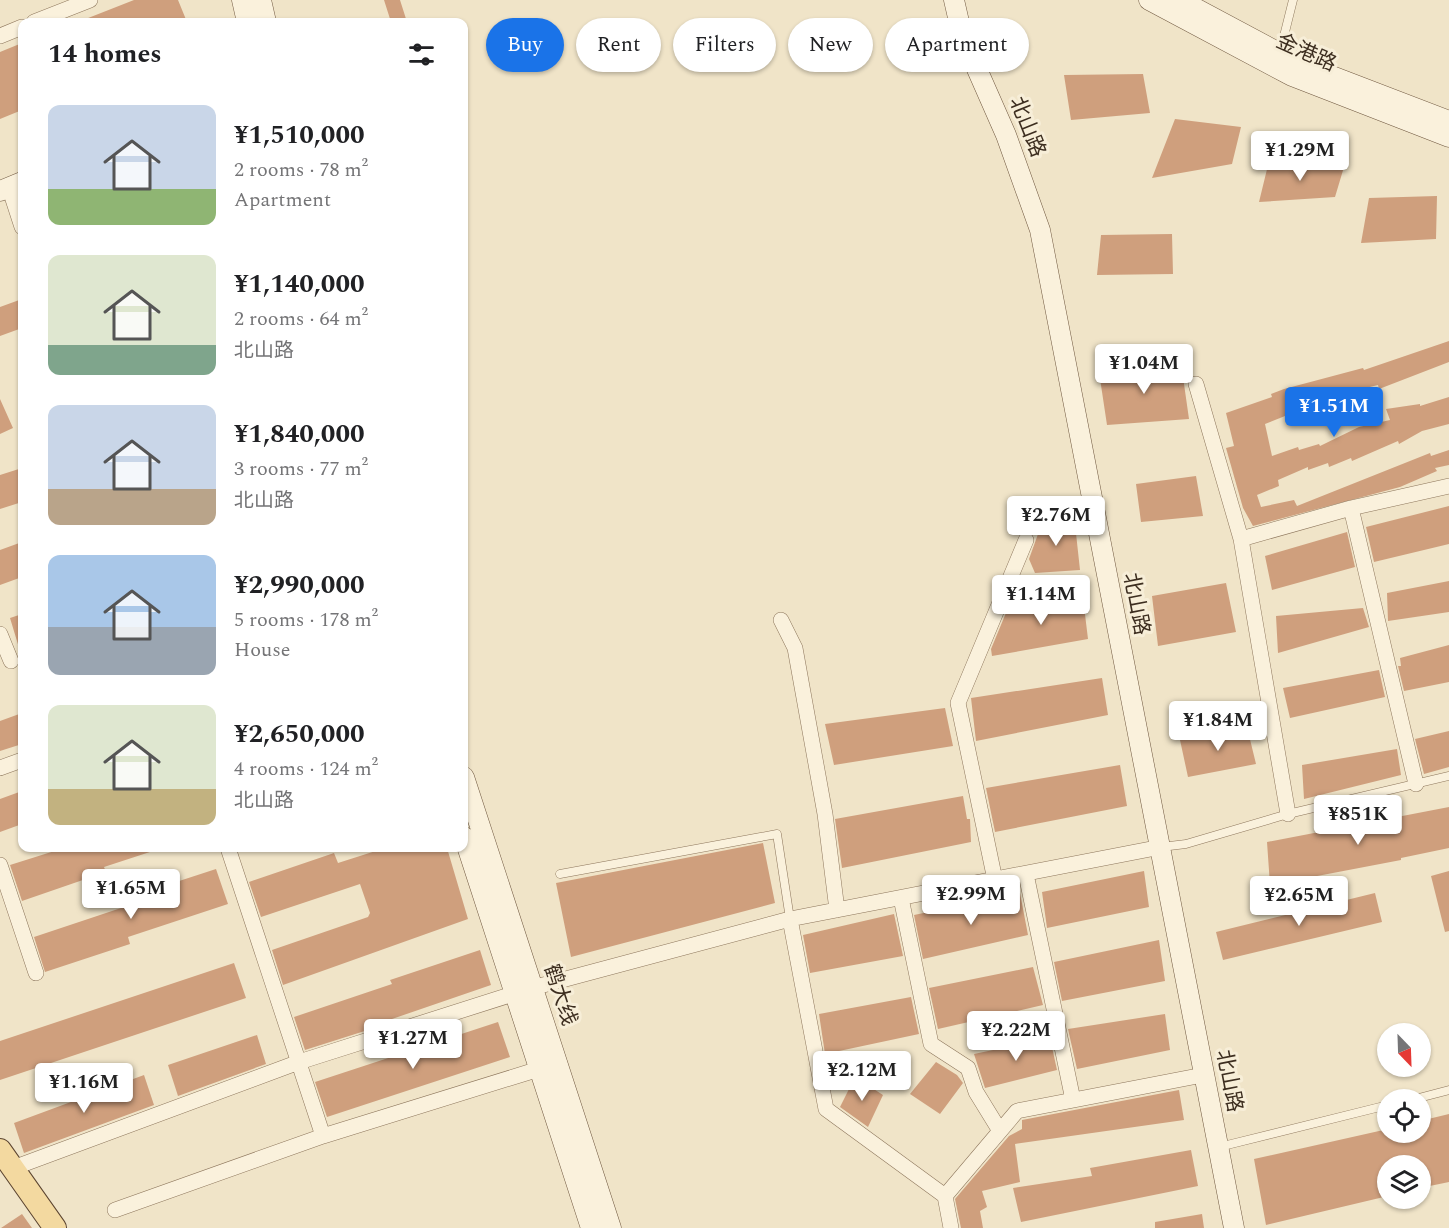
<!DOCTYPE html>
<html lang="en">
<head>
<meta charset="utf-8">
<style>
  body { margin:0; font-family:Spectral,"Noto Sans SC",serif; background:#f2f2f2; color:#202124; height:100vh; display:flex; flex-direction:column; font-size:22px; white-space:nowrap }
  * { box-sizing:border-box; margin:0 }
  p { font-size:20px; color:#757577 }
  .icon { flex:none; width:33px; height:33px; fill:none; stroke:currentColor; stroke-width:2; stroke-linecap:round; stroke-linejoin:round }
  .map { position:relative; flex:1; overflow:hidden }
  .sheet { position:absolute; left:18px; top:18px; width:450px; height:834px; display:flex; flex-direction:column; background:#fff; border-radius:12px; box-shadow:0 2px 4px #0004 }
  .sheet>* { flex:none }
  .hud { position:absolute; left:486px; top:18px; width:570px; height:54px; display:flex; gap:12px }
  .needle { width:39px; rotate:157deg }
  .tools { position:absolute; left:1377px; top:1023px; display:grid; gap:12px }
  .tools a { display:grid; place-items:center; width:54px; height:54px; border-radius:50%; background:#fff; box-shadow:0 2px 4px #0004; font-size:30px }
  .price { position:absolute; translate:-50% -51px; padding:0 14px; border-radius:6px; background:#fff; color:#222; font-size:20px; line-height:39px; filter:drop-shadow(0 2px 3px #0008) }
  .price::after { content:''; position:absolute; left:50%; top:36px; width:18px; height:14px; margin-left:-9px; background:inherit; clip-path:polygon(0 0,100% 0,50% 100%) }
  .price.current { background:#1a73e8; color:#fff }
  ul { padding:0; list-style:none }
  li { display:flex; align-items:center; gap:18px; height:150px; padding:0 30px }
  li span { display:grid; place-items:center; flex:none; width:168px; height:120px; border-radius:12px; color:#555 }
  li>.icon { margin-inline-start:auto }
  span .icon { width:72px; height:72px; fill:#fffc; stroke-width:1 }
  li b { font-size:26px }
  h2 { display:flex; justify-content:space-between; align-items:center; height:72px; padding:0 30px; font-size:26px }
  .pill { padding:0 21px; border-radius:27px; background:#fff; box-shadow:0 2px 4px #0004; font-size:21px; line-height:54px }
  .pill.current { background:#1a73e8; color:#fff }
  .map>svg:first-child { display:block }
  .building { fill:#cf9f7d }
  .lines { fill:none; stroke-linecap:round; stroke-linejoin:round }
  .lane-casing { stroke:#8d765c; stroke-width:9 }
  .street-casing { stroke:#8d765c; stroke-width:16 }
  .secondary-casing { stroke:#6f573f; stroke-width:21 }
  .primary-casing { stroke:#5b4430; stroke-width:24 }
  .lane { stroke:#faf1dc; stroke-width:8 }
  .street { stroke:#faf1dc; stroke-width:15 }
  .secondary { stroke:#faf1dc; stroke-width:20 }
  .primary { stroke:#f3d9a0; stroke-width:22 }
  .labels { text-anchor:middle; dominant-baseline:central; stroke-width:6; stroke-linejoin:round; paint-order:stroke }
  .street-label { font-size:21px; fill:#3d2e20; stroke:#f7eed8 }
</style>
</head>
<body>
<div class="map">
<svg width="1449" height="1228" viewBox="0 0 1449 1228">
  <rect width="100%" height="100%" fill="#f0e4c8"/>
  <path class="building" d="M134 0H178L187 22H78Z
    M384 0H400L407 22H391Z
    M22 43V110L0 119V52Z
    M1143 74 1150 113 1071 120 1064 75Z
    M1175 119 1241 127 1232 164 1152 178Z
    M1269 161 1306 164 1344 167 1335 197 1259 202Z
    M1437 196 1436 239 1361 243 1369 198Z
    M1172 234 1173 274 1097 275 1101 235Z
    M22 299V328L0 336V307Z
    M1449 341V362L1379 389 1378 385 1332 396 1321 401 1320 397 1300 410 1265 424 1272 456 1298 447 1299 450 1319 444 1320 446 1359 427 1390 420 1386 409 1420 404V406L1449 397V424L1422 431 1399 444 1398 441 1352 461 1351 458 1329 467 1328 463 1308 470V467L1278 480 1279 486 1257 495 1261 507 1294 500 1297 506 1430 453 1431 456 1449 450V465L1435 468 1437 471 1400 487 1253 526 1243 508 1226 448 1234 446 1226 413 1272 397 1271 394 1284 389 1363 368 1364 370Z
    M1181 363 1189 419 1107 425 1099 372Z
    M0 399 13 428 0 434Z
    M22 468V502L0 509V475Z
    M1196 476 1203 516 1141 522 1136 484Z
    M1449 506V544L1374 562 1366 527Z
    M1074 515 1080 570 1035 573 1029 559 1042 523Z
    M1347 532 1355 567 1272 590 1265 556Z
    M22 542V577L0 585V550Z
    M1449 581V612L1388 621 1387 593Z
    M1226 583 1236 632 1158 646 1152 596Z
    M1083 598 1088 639 992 656 991 649 1008 608Z
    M1363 608 1369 627 1278 653 1276 616Z
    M22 614V651H20L10 618Z
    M1449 645V682L1404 691 1398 666H1401L1400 658Z
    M1379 670 1385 697 1290 718 1283 688Z
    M1102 678 1108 715 976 741 971 698Z
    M945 708 953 746 834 765 825 724Z
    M22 713V744L0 751V721Z
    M1247 727 1256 764 1188 777 1180 740Z
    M1449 731V767L1424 774 1415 739Z
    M1397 749 1401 775 1304 799 1302 765Z
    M1120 765 1127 806 995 832 986 788Z
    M22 791V824L0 832V799Z
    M963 796 967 819H970L971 842 842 868 835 819Z
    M1449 807V848L1401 858V860L1270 885 1267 842Z
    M763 843 775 903 571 957 556 883Z
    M64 848H155L156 850 104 867 106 872 22 901 10 865Z
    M385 848H447L468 919 283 985 272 950 368 917 370 913 360 884 261 917 249 882 334 853 338 863Z
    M216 869 228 904 128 937 130 944 45 972 34 937 130 905 127 898Z
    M1144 871 1149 907 1047 928 1042 892Z
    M1449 871V931L1445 932 1431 876Z
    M1020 893 1028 935 923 959 914 915Z
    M1375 893 1382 922 1223 960 1216 932Z
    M894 914 903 956 810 973 803 935Z
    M1159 940 1165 981 1062 1001 1054 962Z
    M480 950 491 985 392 1019 393 1022 305 1050 294 1017 392 984 390 980Z
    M234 963 246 998 0 1080V1041Z
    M1033 967 1043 1005 938 1029 929 988Z
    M911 997 919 1034 825 1054 819 1014Z
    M1165 1014 1170 1050 1077 1069 1068 1029Z
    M498 1022 510 1057 327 1117 315 1082Z
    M257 1035 266 1064 178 1096 168 1065Z
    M1050 1038 1057 1070 985 1088 974 1054Z
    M936 1062 957 1075 963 1083 940 1114 910 1094Z
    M144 1075 154 1105 24 1153 14 1123Z
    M855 1077 883 1095 868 1127 840 1107Z
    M1179 1090 1184 1120 1015 1144 1020 1182 982 1191 987 1207 980 1211 983 1228H961L955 1199 1009 1136 1022 1129V1120Z
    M1449 1114V1182L1420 1188V1166H1388V1196L1266 1225 1254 1159 1388 1129V1132H1420V1121Z
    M1191 1150 1198 1186 1021 1222 1013 1188 1092 1176 1090 1168Z
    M22 1214 32 1228H1Z
    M1202 1214 1204 1228H1155V1222Z"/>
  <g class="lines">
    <g class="lane-casing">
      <path id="lane" d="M1280 52 1293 0
        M1161 847 1186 844 1288 814 1449 776
        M560 874 777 834 790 919
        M1411 1100 1449 1090
        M1219 1147 1388 1105"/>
    </g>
    <g class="street-casing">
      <path id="street" d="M34 22 90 0
        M0 36 22 27
        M9 187 22 227
        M1196 384 1241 539 1288 814
        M1351 508 1416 784
        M1241 539 1351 508 1449 486
        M781 620 795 648 825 814 837 910
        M0 634 11 661
        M0 768 22 760
        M228 848 323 1136
        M0 865 36 973
        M1026 874 1073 1100
        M995 880 958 703 1026 540
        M901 898 931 1044 968 1068 976 1092 1000 1131
        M790 919 826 1109 945 1196
        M13 1168 299 1062 532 988 790 919 1161 847
        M115 1210 323 1136 539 1069
        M951 1228 945 1196 1017 1111 1203 1075"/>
    </g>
    <g class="secondary-casing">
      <path id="secondary" d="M242 0 247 22
        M261 0 266 22
        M954 0 962 35 1006 135 1040 230 1234 1228
        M1149 0 1292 76 1449 137
        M1180 0 1298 63 1449 121
        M0 191 22 182
        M464 777 611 1228
        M464 837 591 1228"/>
    </g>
    <g class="primary-casing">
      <path id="primary" d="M0 1150 55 1228"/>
    </g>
    <use href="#lane" class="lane"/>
    <use href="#street" class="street"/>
    <use href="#secondary" class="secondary"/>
    <use href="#primary" class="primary"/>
  </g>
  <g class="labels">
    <g class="street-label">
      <text transform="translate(1306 53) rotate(24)">金港路</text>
      <text transform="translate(1027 127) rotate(68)">北山路</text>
      <text transform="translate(1136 604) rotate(79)">北山路</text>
      <text transform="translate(560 995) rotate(72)">鹤大线</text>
      <text transform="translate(1229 1081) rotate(79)">北山路</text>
    </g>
  </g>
</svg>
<div class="tools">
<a><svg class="needle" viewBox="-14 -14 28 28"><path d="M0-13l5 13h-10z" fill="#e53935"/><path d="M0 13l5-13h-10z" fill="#757577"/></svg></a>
<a><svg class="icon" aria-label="locate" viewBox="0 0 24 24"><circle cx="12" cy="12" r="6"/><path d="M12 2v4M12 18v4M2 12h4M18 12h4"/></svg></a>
<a><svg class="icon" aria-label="layers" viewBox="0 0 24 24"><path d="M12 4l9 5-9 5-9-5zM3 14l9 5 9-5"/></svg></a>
</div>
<b class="price" style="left:1300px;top:182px">¥1.29M</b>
<b class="price" style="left:1144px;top:395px">¥1.04M</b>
<b class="price current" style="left:1334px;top:438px">¥1.51M</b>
<b class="price" style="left:1056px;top:547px">¥2.76M</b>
<b class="price" style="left:1041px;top:626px">¥1.14M</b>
<b class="price" style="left:1218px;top:752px">¥1.84M</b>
<b class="price" style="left:1358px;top:846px">¥851K</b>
<b class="price" style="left:131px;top:920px">¥1.65M</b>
<b class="price" style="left:971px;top:926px">¥2.99M</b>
<b class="price" style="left:1299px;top:927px">¥2.65M</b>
<b class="price" style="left:1016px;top:1062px">¥2.22M</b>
<b class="price" style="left:413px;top:1070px">¥1.27M</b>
<b class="price" style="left:862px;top:1102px">¥2.12M</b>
<b class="price" style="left:84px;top:1114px">¥1.16M</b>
<div class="hud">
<a class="pill current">Buy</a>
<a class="pill">Rent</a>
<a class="pill">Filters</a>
<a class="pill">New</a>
<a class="pill">Apartment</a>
</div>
<section class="sheet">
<h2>14 homes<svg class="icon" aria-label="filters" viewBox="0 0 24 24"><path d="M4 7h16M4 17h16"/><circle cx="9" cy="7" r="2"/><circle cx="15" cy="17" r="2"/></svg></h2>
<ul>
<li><span style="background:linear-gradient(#c9d6e8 70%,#8fb573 0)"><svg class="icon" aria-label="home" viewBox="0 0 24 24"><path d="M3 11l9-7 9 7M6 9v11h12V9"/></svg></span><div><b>¥1,510,000</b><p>2 rooms · 78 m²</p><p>Apartment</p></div></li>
<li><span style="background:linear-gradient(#dfe7d0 75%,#7fa58c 0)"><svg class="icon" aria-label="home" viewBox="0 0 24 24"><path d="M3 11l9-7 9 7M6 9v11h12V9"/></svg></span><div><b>¥1,140,000</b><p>2 rooms · 64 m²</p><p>北山路</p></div></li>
<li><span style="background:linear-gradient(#c9d6e8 70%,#b9a48a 0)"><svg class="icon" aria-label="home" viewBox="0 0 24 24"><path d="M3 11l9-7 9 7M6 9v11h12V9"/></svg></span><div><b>¥1,840,000</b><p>3 rooms · 77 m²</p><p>北山路</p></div></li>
<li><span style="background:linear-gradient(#a9c7e8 60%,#9aa5b1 0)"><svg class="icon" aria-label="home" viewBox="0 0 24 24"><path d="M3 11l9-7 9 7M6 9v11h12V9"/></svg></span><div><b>¥2,990,000</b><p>5 rooms · 178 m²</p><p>House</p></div></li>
<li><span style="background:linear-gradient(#dfe7d0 70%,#c2b280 0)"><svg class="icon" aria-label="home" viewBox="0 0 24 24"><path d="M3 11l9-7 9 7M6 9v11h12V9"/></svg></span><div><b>¥2,650,000</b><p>4 rooms · 124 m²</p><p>北山路</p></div></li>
</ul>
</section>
</div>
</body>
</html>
